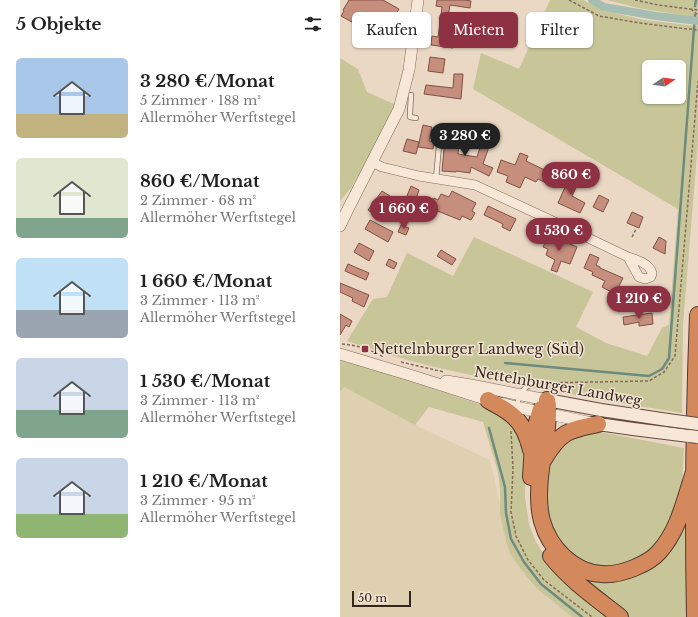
<!DOCTYPE html>
<html lang="de">
<head>
<meta charset="utf-8">
<style>
  body { margin:0; font-family:"Libre Baskerville",serif; background:#f6f6f6; color:#222; height:100vh; display:flex; flex-direction:column; font-size:15px; white-space:nowrap }
  * { box-sizing:border-box; margin:0 }
  p { font-size:13px; color:#767676 }
  .icon { flex:none; width:22px; height:22px; fill:none; stroke:currentColor; stroke-width:2; stroke-linecap:round; stroke-linejoin:round }
  .map { position:relative; flex:1; overflow:hidden }
  .details { display:flex; flex-direction:column; background:#fff; width:340px }
  .details>* { flex:none }
  .top-card { position:absolute; left:12px; top:12px; width:286px; height:36px; display:flex; gap:8px }
  .needle { width:26px; rotate:77deg }
  .controls { position:absolute; left:302px; top:60px; display:grid; gap:8px }
  .controls a { display:grid; place-items:center; width:44px; height:44px; border-radius:6px; background:#fff; box-shadow:0 1px 3px #0004; font-size:20px }
  .scale { position:absolute; left:12px; bottom:10px; width:59px; box-sizing:border-box; padding-left:4px; border:2px solid #35251f; border-top:0; font-size:11px; line-height:14px; white-space:nowrap; color:#35251f; -webkit-text-stroke:3px #f3e4d3; paint-order:stroke }
  .price { position:absolute; translate:-50% -34px; padding:0 9px; border-radius:14px; background:#8e3142; color:#fff; font-size:13px; line-height:26px; filter:drop-shadow(0 1px 2px #0008) }
  .price::after { content:''; position:absolute; left:50%; top:24px; width:12px; height:9px; margin-left:-6px; background:inherit; clip-path:polygon(0 0,100% 0,50% 100%) }
  .price.selected { background:#222; color:#fff }
  ul { padding:0; list-style:none }
  li { display:flex; align-items:center; gap:12px; height:100px; padding:0 16px }
  li span { display:grid; place-items:center; flex:none; width:112px; height:80px; border-radius:6px; color:#555 }
  li>.icon { margin-inline-start:auto }
  span .icon { width:48px; height:48px; fill:#fffc; stroke-width:1 }
  li b { font-size:17px }
  h2 { display:flex; justify-content:space-between; align-items:center; height:48px; padding:0 16px; font-size:17px }
  .tag { padding:0 14px; border-radius:6px; background:#fff; box-shadow:0 1px 3px #0004; font-size:14px; line-height:36px }
  .tag.selected { background:#8e3142; color:#fff }
  main { display:flex; flex:1; min-height:0 }
  .map>svg:first-child { display:block }
  .farmland { fill:#dfd0b2 }
  .green { fill:#c8c599; fill-rule:evenodd }
  .lines { fill:none; stroke-linecap:round; stroke-linejoin:round }
  .stream { stroke:#6d8b7e; stroke-width:2.5 }
  .canal { stroke:#a6beb2; stroke-width:8 }
  .building { fill:#c68e7d; stroke:#815144 }
  .service-casing { stroke:#846a5c; stroke-width:6 }
  .minor-casing { stroke:#846a5c; stroke-width:10 }
  .tertiary-casing { stroke:#846a5c; stroke-width:12 }
  .secondary-casing { stroke:#654b3f; stroke-width:14 }
  .motorway-casing { stroke:#523a30; stroke-width:18 }
  .path { stroke:#846a5c; stroke-width:1.5; stroke-dasharray:3 2; stroke-linecap:butt }
  .service { stroke:#f6e7d7; stroke-width:4.5 }
  .minor { stroke:#f6e7d7; stroke-width:9 }
  .tertiary { stroke:#f6e7d7; stroke-width:11 }
  .secondary { stroke:#f6e7d7; stroke-width:12 }
  .motorway { stroke:#d3895b; stroke-width:16 }
  .secondary-bridge-casing { stroke:#654b3f; stroke-width:14; stroke-linecap:butt }
  .secondary-bridge { stroke:#f6e7d7; stroke-width:12 }
  .poi-dot { fill:#8e3142; stroke:#f3e4d3; stroke-width:1.5 }
  .labels { text-anchor:middle; dominant-baseline:central; stroke-width:3; stroke-linejoin:round; paint-order:stroke }
  .poi-label { font-size:14px; fill:#35251f; stroke:#f3e4d3; text-anchor:start }
  .street-label { font-size:14px; fill:#35251f; stroke:#f3e4d3 }
</style>
</head>
<body>
<main>
<section class="details">
<h2>5 Objekte<svg class="icon" aria-label="filters" viewBox="0 0 24 24"><path d="M4 7h16M4 17h16"/><circle cx="9" cy="7" r="2"/><circle cx="15" cy="17" r="2"/></svg></h2>
<ul>
<li><span style="background:linear-gradient(#a9c7e8 70%,#c2b280 0)"><svg class="icon" aria-label="home" viewBox="0 0 24 24"><path d="M3 11l9-7 9 7M6 9v11h12V9"/></svg></span><div><b>3 280 €/Monat</b><p>5 Zimmer · 188 m²</p><p>Allermöher Werftstegel</p></div></li>
<li><span style="background:linear-gradient(#dfe7d0 75%,#7fa58c 0)"><svg class="icon" aria-label="home" viewBox="0 0 24 24"><path d="M3 11l9-7 9 7M6 9v11h12V9"/></svg></span><div><b>860 €/Monat</b><p>2 Zimmer · 68 m²</p><p>Allermöher Werftstegel</p></div></li>
<li><span style="background:linear-gradient(#bfe0f5 65%,#9aa5b1 0)"><svg class="icon" aria-label="home" viewBox="0 0 24 24"><path d="M3 11l9-7 9 7M6 9v11h12V9"/></svg></span><div><b>1 660 €/Monat</b><p>3 Zimmer · 113 m²</p><p>Allermöher Werftstegel</p></div></li>
<li><span style="background:linear-gradient(#c9d6e8 65%,#7fa58c 0)"><svg class="icon" aria-label="home" viewBox="0 0 24 24"><path d="M3 11l9-7 9 7M6 9v11h12V9"/></svg></span><div><b>1 530 €/Monat</b><p>3 Zimmer · 113 m²</p><p>Allermöher Werftstegel</p></div></li>
<li><span style="background:linear-gradient(#c9d6e8 70%,#8fb573 0)"><svg class="icon" aria-label="home" viewBox="0 0 24 24"><path d="M3 11l9-7 9 7M6 9v11h12V9"/></svg></span><div><b>1 210 €/Monat</b><p>3 Zimmer · 95 m²</p><p>Allermöher Werftstegel</p></div></li>
</ul>
</section>
<div class="map">
<svg width="358" height="617" viewBox="0 0 358 617">
  <rect width="100%" height="100%" fill="#ead8c4"/>
  <path class="farmland" d="M4 387 75 425 150 460 157 490 166 541 170 554 184 573 197 589 232 617H0V392Z"/>
  <path class="green" d="M210 0H243L264 11 305 20 355 26 358 25V142L343 325 342 413C256 399 170 385 86 365 59 358 33 349 7 341L33 299 47 297 67 253 113 276 134 237 253 292 236 327 266 343 307 356 322 328 329 325 338 209 133 89 141 53 179 69ZM309 67H339V97H309Z
    M267 0H358V18L298 8Z
    M0 58 18 69 27 92 56 105 43 132 11 188 0 201Z
    M0 358 142 405 158 412 172 422 186 451 185 498 189 524 196 542 206 558 272 617H232L197 589 184 573 170 554 166 541 160 514V489L158 472 143 422 89 407 75 425 4 387 0 392Z
    M250 430 344 448 342 488 324 541 296 564 252 568 219 546 203 498 209 456 221 441Z
    M347 509 348 617H285L252 590 239 571 287 576Z"/>
  <g class="lines">
    <path class="stream" d="M355 6 356 0
      M165 363 309 376 322 369 329 358 355 15
      M149 428 165 487 166 513 171 539 184 562 201 584 242 617"/>
    <path class="canal" d="M252 0 264 7 316 16 358 21"/>
  </g>
  <path class="building" d="M9 0H43L59 9 42 39 1 16 4 11 3 10Z
    M97 0H124L131 1 130 8 110 5 108 17 113 18 111 35H112V36L120 37 119 46H113V48L91 45 92 36 98 37 102 7 96 6Z
    M90 57 105 59 103 73 88 71Z
    M114 74H123L121 99 84 94 86 85 113 88Z
    M83 125 92 127 89 141 94 142 93 149 78 147Z
    M144 135 152 138 143 164 153 168 149 176 131 167 130 173 116 171V172L102 171 105 137 119 138 118 154 137 157Z
    M67 139 79 142 76 154 63 151Z
    M180 153 188 156 186 161 213 174 208 184 198 179 196 182 185 177 180 188 166 182 168 176 157 172 161 160 175 165Z
    M227 176 239 181 232 196 245 203 240 213 218 203 226 185 224 184Z
    M71 186 79 190 77 196 78 197 72 212 62 208Z
    M42 191 50 196 37 216 28 210Z
    M112 191 136 203 132 211 135 213 131 220 122 216 120 220 90 208 94 198 98 200 101 194 109 197Z
    M259 195 269 200 263 212 253 207Z
    M148 206 176 219 170 231 162 227 163 224 144 215Z
    M292 212 303 217 299 228 287 223Z
    M30 220 53 232 48 242 25 229Z
    M61 225 69 228 66 235 58 232Z
    M209 235 237 247 230 264 221 261 217 272 211 270 215 260 206 255 208 249 203 247Z
    M319 237 326 241 325 254 313 248Z
    M19 243 34 251 29 261 14 252Z
    M101 250 116 259 112 265 97 256Z
    M250 254 259 258 256 265 260 267V268L283 278 275 294 262 287 265 281 252 275 253 272 244 268Z
    M49 259 57 263 54 269 46 265Z
    M8 264 29 273 26 280 5 271Z
    M0 283 29 295 24 307 12 301 13 298 0 292Z
    M312 313 313 324 299 326V322L284 325 283 317Z
    M0 314 12 321 9 327 6 325 0 335Z"/>
  <g class="lines">
    <g class="service-casing">
      <path id="service" d="M71 95 70 114V117L76 118
        M96 179 100 134
        M176 407C180 395 181 388 194 383"/>
    </g>
    <g class="minor-casing">
      <path id="minor" d="M32 162 42 167 79 176 135 185 217 223 288 257 299 277 305 279 311 277 312 273C309 263 297 260 288 257"/>
    </g>
    <g class="tertiary-casing">
      <path id="tertiary" d="M0 226 8 209 59 109 69 70 78 0
        M0 354 73 376 148 400 176 407 252 423
        M106 381 131 385 207 400"/>
    </g>
    <g class="secondary-casing">
      <path id="secondary" d="M207 400 261 410 328 420
        M258 424 293 429 349 436"/>
    </g>
    <g class="motorway-casing">
      <path id="motorway" d="M148 400C156 405 166 409 173 416 183 424 188 438 191 450
        M207 400C210 411 207 425 206 436 202 462 195 496 202 521 209 547 233 573 262 574 273 575 284 572 294 568 304 564 312 560 319 552 339 530 345 499 354 472
        M204 459C220 432 228 430 258 424
        M191 477 193 444 197 422 201 409
        M211 556C230 580 256 598 280 617
        M355 617C353 516 354 416 358 315"/>
    </g>
    <path class="path" d="M229 0 259 16 300 23 347 29H354L358 31
      M295 0 318 5 358 10
      M351 9 358 15
      M43 205 50 209
      M292 237 296 229
      M2 344C17 345 31 350 44 357
      M61 362 104 372
      M200 383 309 381 324 372 335 356 358 81
      M171 431 173 469 171 512 176 536 188 560 204 580 252 617"/>
    <use href="#service" class="service"/>
    <use href="#minor" class="minor"/>
    <use href="#tertiary" class="tertiary"/>
    <use href="#secondary" class="secondary"/>
    <use href="#motorway" class="motorway"/>
    <g class="secondary-bridge-casing">
      <path id="secondary-bridge" d="M328 420 358 424
        M349 436 358 437"/>
    </g>
    <use href="#secondary-bridge" class="secondary-bridge"/>
  </g>
  <rect class="poi-dot" x="21" y="345" width="8" height="8" rx="2"/>
  <g class="labels">
    <g class="poi-label">
      <text x="33" y="349">Nettelnburger Landweg (Süd)</text>
    </g>
    <g class="street-label">
      <text transform="translate(218 386) rotate(10)">Nettelnburger Landweg</text>
    </g>
  </g>
</svg>
<div class="controls">
<a><svg class="needle" viewBox="-14 -14 28 28"><path d="M0-13l5 13h-10z" fill="#e53935"/><path d="M0 13l5-13h-10z" fill="#767676"/></svg></a>
</div>
<div class="scale">50 m</div>
<b class="price selected" style="left:125px;top:157px">3 280 €</b>
<b class="price" style="left:231px;top:196px">860 €</b>
<b class="price" style="left:64px;top:230px">1 660 €</b>
<b class="price" style="left:219px;top:252px">1 530 €</b>
<b class="price" style="left:299px;top:320px">1 210 €</b>
<div class="top-card">
<a class="tag">Kaufen</a>
<a class="tag selected">Mieten</a>
<a class="tag">Filter</a>
</div>
</div>
</main>
</body>
</html>
